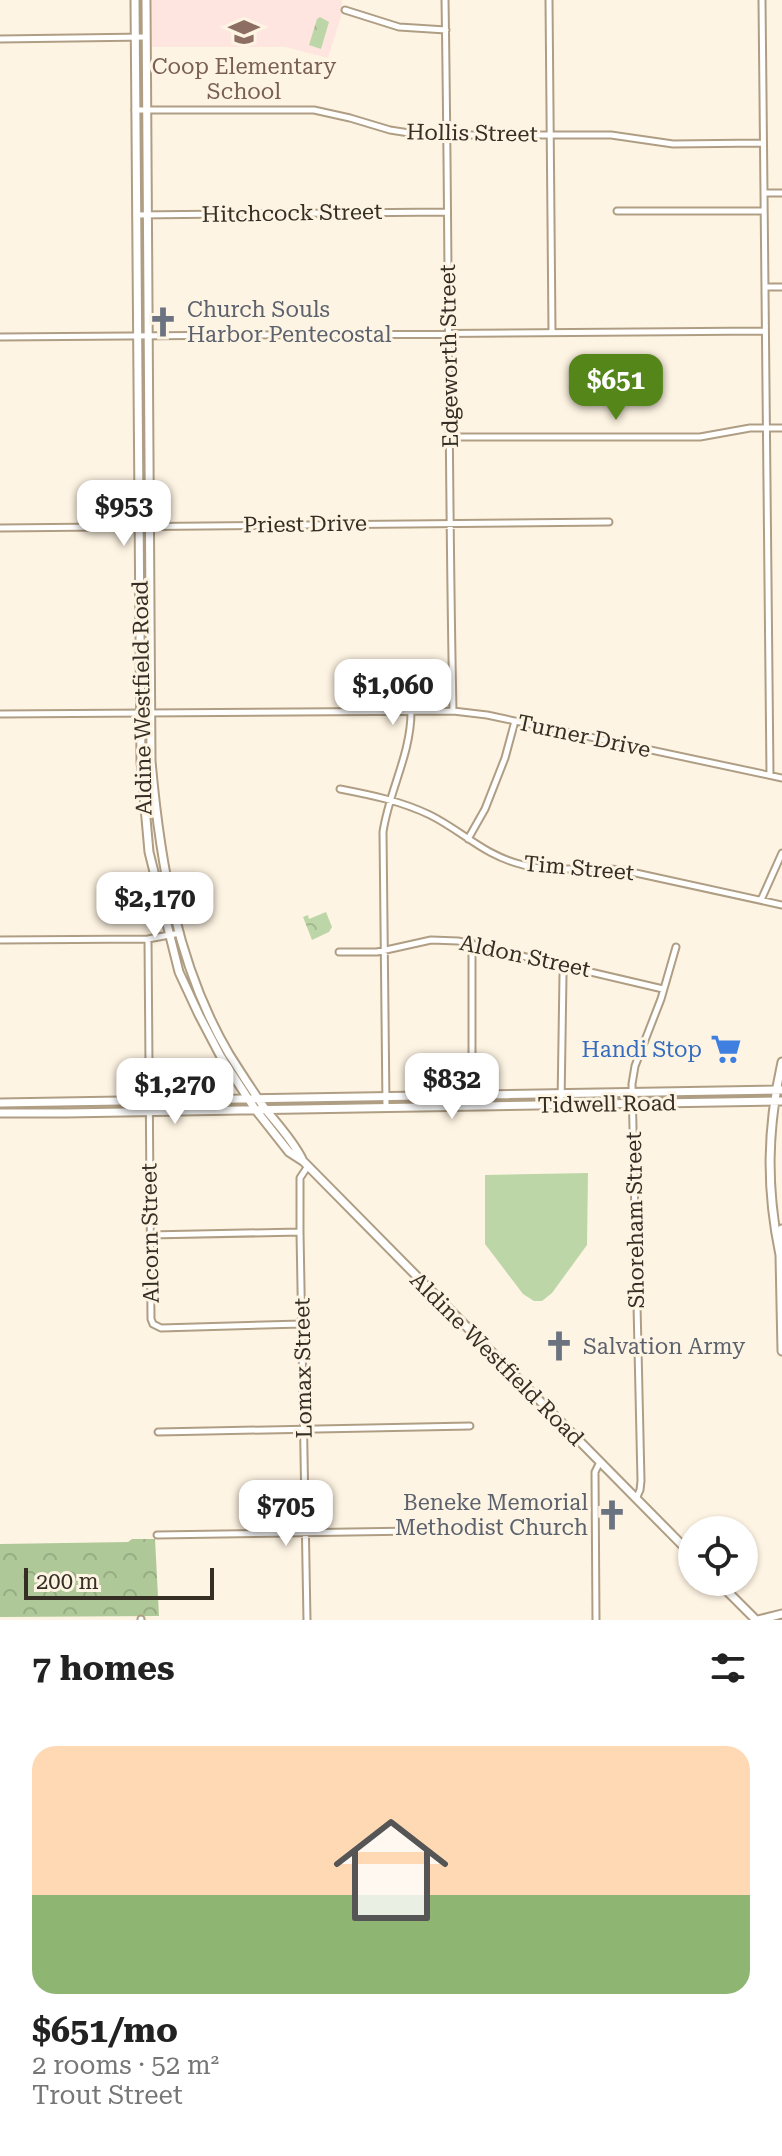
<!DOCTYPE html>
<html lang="en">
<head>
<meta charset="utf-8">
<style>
  body { margin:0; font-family:"Roboto Serif",serif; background:#f2f2f2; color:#222; height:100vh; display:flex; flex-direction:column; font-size:30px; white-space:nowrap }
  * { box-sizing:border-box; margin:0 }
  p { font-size:26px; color:#767676 }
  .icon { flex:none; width:44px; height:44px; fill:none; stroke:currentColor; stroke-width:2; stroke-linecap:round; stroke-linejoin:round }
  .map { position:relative; height:1620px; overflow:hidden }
  .side { display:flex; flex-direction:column; background:#fff; flex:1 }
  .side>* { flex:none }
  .fabs { position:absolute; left:678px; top:1516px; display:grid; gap:16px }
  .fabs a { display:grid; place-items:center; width:80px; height:80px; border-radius:50%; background:#fff; box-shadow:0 2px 6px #0004; font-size:40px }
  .scale { position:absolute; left:24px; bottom:20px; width:190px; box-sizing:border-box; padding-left:8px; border:4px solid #352e24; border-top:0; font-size:22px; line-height:28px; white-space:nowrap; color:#352e24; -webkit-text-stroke:6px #fef4e3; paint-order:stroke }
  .price { position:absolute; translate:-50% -68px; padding:0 18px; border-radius:16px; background:#fff; color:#222; font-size:26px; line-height:52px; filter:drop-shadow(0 2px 4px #0008) }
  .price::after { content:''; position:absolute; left:50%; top:48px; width:24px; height:18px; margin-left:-12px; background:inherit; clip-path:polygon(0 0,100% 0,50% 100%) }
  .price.active { background:#54861a; color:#fff }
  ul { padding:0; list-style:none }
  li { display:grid; align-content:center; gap:16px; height:424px; padding:0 32px }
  li span { display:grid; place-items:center; height:248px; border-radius:24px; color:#555 }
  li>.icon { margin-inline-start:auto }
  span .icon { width:144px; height:144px; fill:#fffc; stroke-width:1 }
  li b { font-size:34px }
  h2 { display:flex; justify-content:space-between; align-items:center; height:96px; padding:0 32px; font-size:34px }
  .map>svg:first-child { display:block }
  .education { fill:#ffe5df }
  .forest { fill:url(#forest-crowns) }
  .park { fill:url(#park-crowns) }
  .pitch { fill:#bdd6a7 }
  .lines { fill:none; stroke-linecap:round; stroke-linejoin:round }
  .street-casing { stroke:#af9e84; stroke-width:9 }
  .secondary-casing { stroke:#af9e84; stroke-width:11 }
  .street { stroke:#fff; stroke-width:5 }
  .secondary { stroke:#fff; stroke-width:7 }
  .labels { text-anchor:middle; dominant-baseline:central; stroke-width:6; stroke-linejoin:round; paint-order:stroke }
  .education-label { font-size:22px; fill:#785e54; stroke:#fef4e3 }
  .street-label { font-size:22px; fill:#352e24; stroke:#fef4e3 }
  .worship-label { font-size:22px; fill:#5b616d; stroke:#fef4e3; text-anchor:start }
  .shop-label { font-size:22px; fill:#366cbe; stroke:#fef4e3; text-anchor:end }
</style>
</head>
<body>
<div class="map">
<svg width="782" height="1620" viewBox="0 0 782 1620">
  <defs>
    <pattern id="forest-crowns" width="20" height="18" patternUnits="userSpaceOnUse" patternTransform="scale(2)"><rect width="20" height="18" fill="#afc898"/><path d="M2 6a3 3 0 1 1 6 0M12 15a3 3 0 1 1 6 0" fill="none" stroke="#97ac83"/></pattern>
    <pattern id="park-crowns" width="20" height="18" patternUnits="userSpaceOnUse" patternTransform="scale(2)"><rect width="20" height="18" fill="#bdd6a7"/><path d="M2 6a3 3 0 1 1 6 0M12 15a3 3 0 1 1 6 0" fill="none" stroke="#a3b890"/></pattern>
  </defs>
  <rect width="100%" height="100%" fill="#fef4e3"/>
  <path class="education" d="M152 0H342L341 17 328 58 285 47H152Z"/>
  <path class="forest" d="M132 1539H155L159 1616 0 1617V1544L128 1542Z"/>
  <path class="park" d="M320 17 329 22 321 49 309 45 317 19Z
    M326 912 332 927 329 932 312 940 303 917 308 915 309 919Z"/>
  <path class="pitch" d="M588 1173 587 1245 552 1293 542 1301H534L523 1294 485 1244V1175Z"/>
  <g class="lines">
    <g class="street-casing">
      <path id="street" d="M445 0C449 237 448 474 453 711
        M549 0 552 331
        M762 0 770 775
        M345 10 399 27 446 30
        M0 39 146 37
        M135 110H314L350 118 390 130 422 135H611L673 144 762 143
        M764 193H782
        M617 211H764
        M136 215 447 212
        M765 287H782
        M0 337 765 331
        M450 437H700L750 428H782
        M0 528 609 522
        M0 714 453 711 487 715 782 778
        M340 789C371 795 401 801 430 815 464 832 483 855 523 865 555 873 589 866 622 870L782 905
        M468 839 485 809 505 758 515 721
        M761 900 782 853
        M148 939 151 1319 153 1324 161 1328 302 1324
        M0 940 148 939 180 933
        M472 943V1105
        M339 952H377L431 940 458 941 663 989
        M561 1104 563 975 566 966
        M386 1106 383 832C389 791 411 754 411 712
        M149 1235 300 1232
        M158 1432 470 1426
        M636 1499 640 1490 641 1481 632 1084 635 1066 661 999 676 947
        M157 1535 415 1531
        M141 1619V1620
        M307 1620 300 1232V1178L308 1166
        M596 1620 595 1472 600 1462"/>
    </g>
    <g class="secondary-casing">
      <path id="secondary" d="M135 0 141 762 149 852 179 972 199 1015 221 1057 255 1109 289 1152 303 1161 692 1555
        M146 0 151 761C160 862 177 966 229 1054 241 1073 253 1092 266 1110 279 1126 293 1141 302 1159
        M0 1103 782 1090
        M0 1113H66L782 1101
        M782 1229 780 1255 782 1351
        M780 1255C766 1188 767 1129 782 1062
        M718 1582 756 1620
        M758 1620 782 1614"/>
    </g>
    <use href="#street" class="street"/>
    <use href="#secondary" class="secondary"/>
  </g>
  <defs>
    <g id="school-bare" transform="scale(2.4)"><path d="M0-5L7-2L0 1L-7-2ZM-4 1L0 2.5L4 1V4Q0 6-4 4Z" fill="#8d6e63" stroke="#fef4e3" stroke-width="2.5" paint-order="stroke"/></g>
    <g id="church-bare" transform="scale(2.4)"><path d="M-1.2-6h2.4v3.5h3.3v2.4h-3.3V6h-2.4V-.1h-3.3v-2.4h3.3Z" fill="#6b7280" stroke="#fef4e3" stroke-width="2.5" paint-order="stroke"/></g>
    <g id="supermarket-bare" transform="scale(2.4)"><path d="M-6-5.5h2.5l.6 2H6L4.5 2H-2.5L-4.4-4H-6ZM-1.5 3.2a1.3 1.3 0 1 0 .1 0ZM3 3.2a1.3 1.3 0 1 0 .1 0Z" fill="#3f7fe0" stroke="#fef4e3" stroke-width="2.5" paint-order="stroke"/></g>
  </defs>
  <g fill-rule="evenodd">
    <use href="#school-bare" x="244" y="32"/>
    <use href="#church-bare" x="163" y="322"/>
    <use href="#supermarket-bare" x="726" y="1049"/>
    <use href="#church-bare" x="559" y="1346"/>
    <use href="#church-bare" x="612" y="1515"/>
  </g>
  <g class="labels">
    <g class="education-label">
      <text x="244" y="66">Coop Elementary<tspan x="244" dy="25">School</tspan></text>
    </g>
    <g class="street-label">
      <text transform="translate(472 133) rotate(1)">Hollis Street</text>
      <text transform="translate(292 213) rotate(-1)">Hitchcock Street</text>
      <text transform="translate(449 356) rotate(-91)">Edgeworth Street</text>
      <text transform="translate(305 524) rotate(-1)">Priest Drive</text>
      <text transform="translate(142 698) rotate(-91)">Aldine Westfield Road</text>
      <text transform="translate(584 736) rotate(12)">Turner Drive</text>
      <text transform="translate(579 868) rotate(5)">Tim Street</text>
      <text transform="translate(525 956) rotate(12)">Aldon Street</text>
      <text transform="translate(607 1104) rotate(-1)">Tidwell Road</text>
      <text transform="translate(635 1220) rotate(-91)">Shoreham Street</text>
      <text transform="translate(150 1233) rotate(-91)">Alcorn Street</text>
      <text transform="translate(497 1359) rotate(45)">Aldine Westfield Road</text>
      <text transform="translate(303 1368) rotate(-91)">Lomax Street</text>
    </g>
    <g class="worship-label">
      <text x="187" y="309">Church Souls<tspan x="187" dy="25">Harbor Pentecostal</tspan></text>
      <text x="583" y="1346">Salvation Army</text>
      <text x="588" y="1502" text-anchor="end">Beneke Memorial<tspan x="588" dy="25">Methodist Church</tspan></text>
    </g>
    <g class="shop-label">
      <text x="702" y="1049">Handi Stop</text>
    </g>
  </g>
</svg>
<div class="fabs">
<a><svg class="icon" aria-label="locate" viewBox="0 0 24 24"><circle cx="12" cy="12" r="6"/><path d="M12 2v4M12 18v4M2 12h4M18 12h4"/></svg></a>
</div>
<div class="scale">200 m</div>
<b class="price active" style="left:616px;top:422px">$651</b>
<b class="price" style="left:124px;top:548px">$953</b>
<b class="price" style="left:393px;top:727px">$1,060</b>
<b class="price" style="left:155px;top:940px">$2,170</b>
<b class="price" style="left:452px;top:1121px">$832</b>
<b class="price" style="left:175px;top:1126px">$1,270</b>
<b class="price" style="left:286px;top:1548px">$705</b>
</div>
<section class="side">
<h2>7 homes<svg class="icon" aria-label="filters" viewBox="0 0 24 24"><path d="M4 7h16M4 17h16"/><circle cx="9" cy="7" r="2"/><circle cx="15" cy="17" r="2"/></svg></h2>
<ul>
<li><span style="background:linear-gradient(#ffd9b3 60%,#8fb573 0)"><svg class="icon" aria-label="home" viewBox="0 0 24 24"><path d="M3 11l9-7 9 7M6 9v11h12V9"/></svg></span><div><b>$651/mo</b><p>2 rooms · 52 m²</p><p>Trout Street</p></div></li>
</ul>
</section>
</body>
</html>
